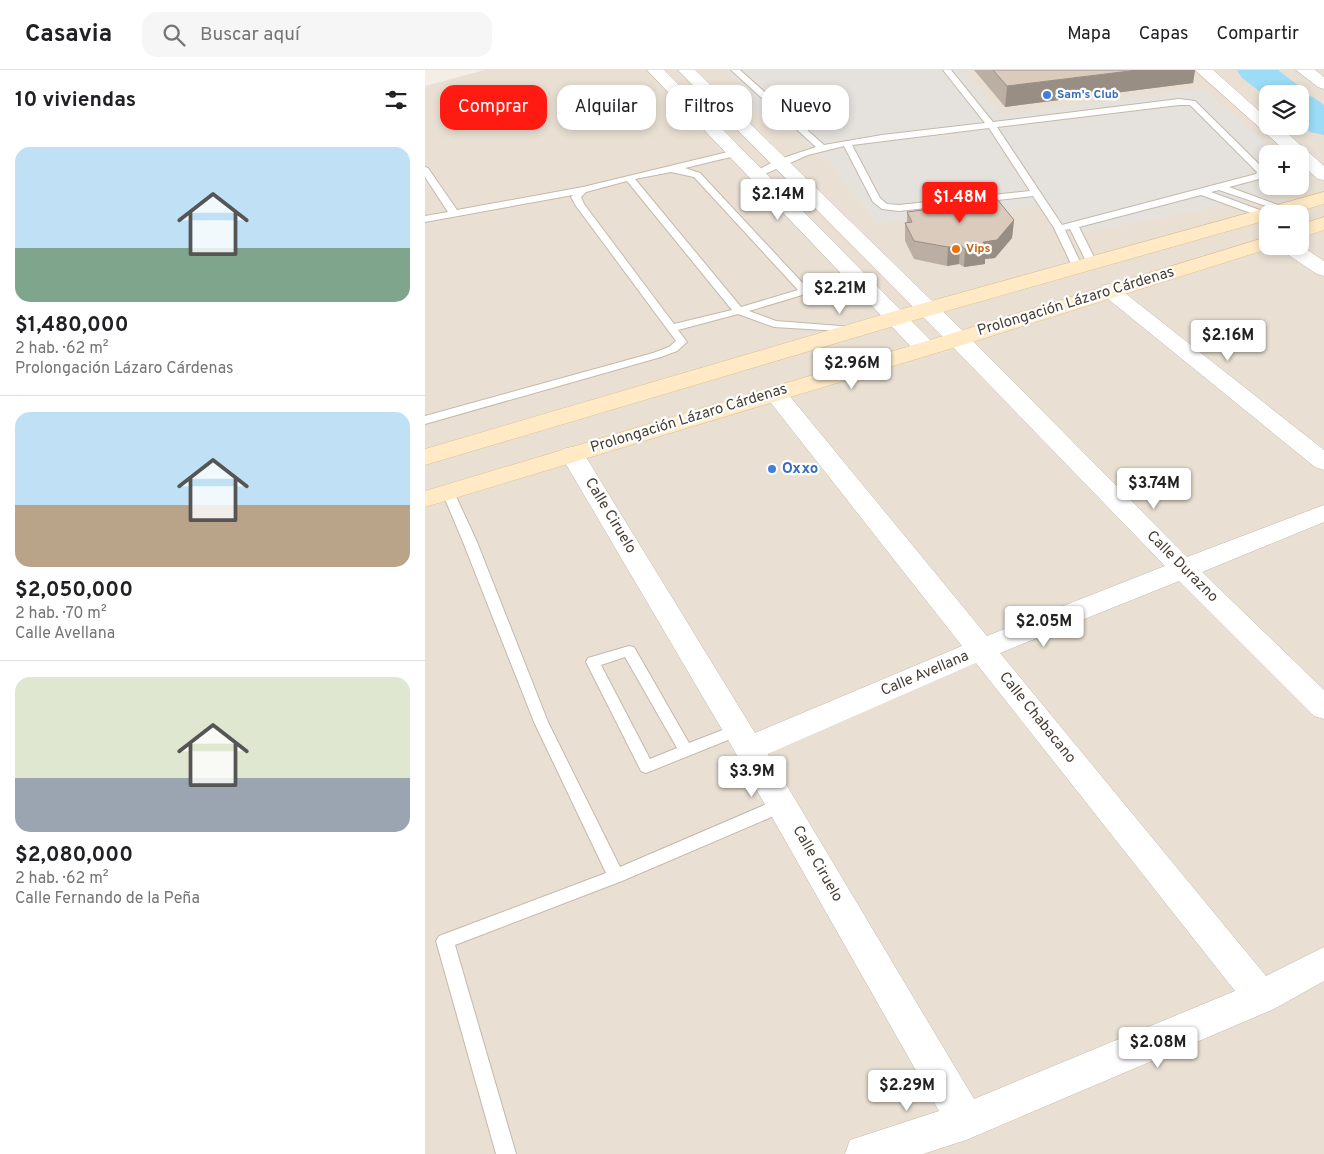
<!DOCTYPE html>
<html lang="es">
<head>
<meta charset="utf-8">
<style>
  body { margin:0; font-family:Overpass,sans-serif; background:#f6f6f6; color:#202124; height:100vh; display:flex; flex-direction:column; font-size:19px; white-space:nowrap }
  * { box-sizing:border-box; margin:0 }
  p { font-size:16px; color:#757577 }
  .icon { flex:none; width:28px; height:28px; fill:none; stroke:currentColor; stroke-width:2; stroke-linecap:round; stroke-linejoin:round }
  .map { position:relative; flex:1; overflow:hidden }
  .sheet { display:flex; flex-direction:column; background:#fff; width:425px }
  .sheet>* { flex:none }
  .banner { position:absolute; left:15px; top:15px; width:475px; height:45px; display:flex; gap:10px }
  .fabs { position:absolute; left:834px; top:15px; display:grid; gap:10px }
  .fabs a { display:grid; place-items:center; width:50px; height:50px; border-radius:10px; background:#fff; box-shadow:0 2px 8px #0003; font-size:25px }
  .price { position:absolute; translate:-50% -42px; padding:0 11px; border-radius:5px; background:#fff; color:#222; font-size:16px; line-height:32px; filter:drop-shadow(0 1px 2px #0008) }
  .price::after { content:''; position:absolute; left:50%; top:30px; width:15px; height:11px; margin-left:-8px; background:inherit; clip-path:polygon(0 0,100% 0,50% 100%) }
  .price.on { background:#ff1b12; color:#fff }
  ul { padding:0; list-style:none }
  li { display:grid; align-content:center; gap:10px; height:265px; padding:0 15px }
  li+li { border-top:1px solid #e0e0e0 }
  li span { display:grid; place-items:center; height:155px; border-radius:15px; color:#555 }
  li>.icon { margin-inline-start:auto }
  span .icon { width:90px; height:90px; fill:#fffc; stroke-width:1 }
  li b { font-size:21px }
  h2 { display:flex; justify-content:space-between; align-items:center; height:60px; padding:0 15px; font-size:21px }
  .chip { padding:0 18px; border-radius:15px; background:#fff; box-shadow:0 2px 8px #0003; font-size:18px; line-height:45px }
  .chip.on { background:#ff1b12; color:#fff }
  header { display:flex; align-items:center; gap:30px; box-sizing:border-box; height:70px; padding:0 25px; background:#fff; border-bottom:1px solid #e0e0e0 }
  header strong { font-size:24px }
  nav { display:flex; gap:28px; margin-inline-start:auto; font-size:18px }
  .search { width:350px; height:45px; background:#f6f6f6; display:flex; align-items:center; gap:12px; box-sizing:border-box; padding:0 18px; border-radius:15px; color:#757577; font-size:19px }
  main { display:flex; flex:1; min-height:0 }
  .map>svg:first-child { display:block }
  .residential { fill:#e9e0d3; fill-rule:evenodd }
  .parking { fill:#e5e2de }
  .lines { fill:none; stroke-linecap:round; stroke-linejoin:round }
  .river { fill:#9cdcf7; fill-rule:evenodd }
  .service-casing { stroke:#c4b8aa; stroke-width:2 }
  .minor-casing { stroke:#c4b8aa; stroke-width:1 }
  .secondary-casing { stroke:#dcc193; stroke-width:1 }
  .service { fill:#fff; fill-rule:evenodd }
  .minor { fill:#fff; fill-rule:evenodd }
  .secondary { fill:#ffeac5; fill-rule:evenodd }
  .wall { fill:#bbafa3 }
  .shaded-wall { fill:#998e84 }
  .building { fill:#dacbbd; stroke:#998e84 }
  .shop-dot { fill:#3f7fe0; stroke:#fff; stroke-width:2 }
  .food-dot { fill:#e8710a; stroke:#fff; stroke-width:2 }
  .labels { text-anchor:middle; dominant-baseline:central; stroke-width:4.5; stroke-linejoin:round; paint-order:stroke }
  .far-shop-label { font-size:12px; font-weight:bold; fill:#366cbe; stroke:#fff; text-anchor:start }
  .far-food-label { font-size:12px; font-weight:bold; fill:#c56008; stroke:#fff; text-anchor:start }
  .street-label { font-size:15px; fill:#483e34; stroke:#fff }
  .shop-label { font-size:15px; font-weight:bold; fill:#366cbe; stroke:#fff; text-anchor:start }
</style>
</head>
<body>
<header>
<strong>Casavia</strong>
<div class="search"><svg class="icon" aria-label="search" viewBox="0 0 24 24"><circle cx="10" cy="10" r="6"/><path d="M15 15l6 6"/></svg>Buscar aquí</div>
<nav><a>Mapa</a><a>Capas</a><a>Compartir</a></nav>
</header>
<main>
<section class="sheet">
<h2>10 viviendas<svg class="icon" aria-label="filters" viewBox="0 0 24 24"><path d="M4 7h16M4 17h16"/><circle cx="9" cy="7" r="2"/><circle cx="15" cy="17" r="2"/></svg></h2>
<ul>
<li><span style="background:linear-gradient(#bfe0f5 65%,#7fa58c 0)"><svg class="icon" aria-label="home" viewBox="0 0 24 24"><path d="M3 11l9-7 9 7M6 9v11h12V9"/></svg></span><div><b>$1,480,000</b><p>2 hab. · 62 m²</p><p>Prolongación Lázaro Cárdenas</p></div></li>
<li><span style="background:linear-gradient(#bfe0f5 60%,#b9a48a 0)"><svg class="icon" aria-label="home" viewBox="0 0 24 24"><path d="M3 11l9-7 9 7M6 9v11h12V9"/></svg></span><div><b>$2,050,000</b><p>2 hab. · 70 m²</p><p>Calle Avellana</p></div></li>
<li><span style="background:linear-gradient(#dfe7d0 65%,#9aa5b1 0)"><svg class="icon" aria-label="home" viewBox="0 0 24 24"><path d="M3 11l9-7 9 7M6 9v11h12V9"/></svg></span><div><b>$2,080,000</b><p>2 hab. · 62 m²</p><p>Calle Fernando de la Peña</p></div></li>
</ul>
</section>
<div class="map">
<svg width="899" height="1084" viewBox="0 0 899 1084">
  <rect width="100%" height="100%" fill="#f5eee6"/>
  <path class="residential" d="M60 0H899V1084H0V16ZM842 24H875V56H842ZM842 84H875V116H842ZM842 144H875V176H842Z"/>
  <path class="parking" d="M300 0H538L575 45 778 19 853 84H842V116H875V103L890 116 638 167 619 135 451 153 405 91 366 61 350 63 316 27 323 22Z"/>
  <g class="lines">
    <path class="river" d="M812 0H853L874 16 879 25 888 27 899 35V65L885 62 875 54V24H842V27L817 8Z"/>
    <g class="service-casing">
      <path id="service" d="M306 0H315L399 75 457 65 560 53 518 0H526L568 52 754 29 770 31 842 102 838 108 804 117 864 139 862 141H856L794 120 786 122 843 143 842 147H837L776 125 654 157 672 193 667 196 662 193 645 159 640 160 657 196 652 199 648 198 629 158 608 126 474 141 457 139 448 132 419 76 383 85 335 106H329V102L352 90 391 77ZM754 35H765L832 102 831 104 637 155 572 57ZM564 58 605 121 474 135 462 134 455 128 427 75Z
        M311 80 315 83 314 85 260 98 275 103 385 221 384 223 324 241 351 251 428 257 432 258 433 260 432 262 349 257 313 244 253 260 262 272 252 281 236 287 0 354V346L228 283 244 277 251 271 151 136 146 127 148 125 0 152V146L23 142 0 107V97L3 98 32 140 158 117ZM246 102 269 107 373 220 316 237 210 109ZM202 111 307 240 249 254 159 134 156 127 161 122Z
        M23 418 29 422 52 472 123 652 195 797 351 730 357 729 363 730 365 735 363 740 197 811 30 875 91 1084H71L11 871 14 866 181 803 109 652 38 472 17 422Z
        M204 576 209 577 264 673 313 654 318 656 321 660 318 664 226 701 221 703 216 701 161 592 163 588ZM200 587 252 678 225 689 176 595Z"/>
    </g>
    <g class="minor-casing">
      <path id="minor" d="M222 0H239L508 273 511 278 508 283 500 285 492 283Z
        M253 0H270L541 264 762 487 899 435V452L777 502 899 620V649L889 646 754 511 575 583 841 906 899 877V911L849 939 541 1070 498 1084H420L425 1070 514 1041 302 668 135 384 138 379 147 377 156 379 330 663 537 576 342 328 339 323 342 318 350 316 358 318 562 566 740 496 525 274ZM551 593 810 921 549 1029 343 684Z
        M770 0H788L842 48V56H854L899 96V110L893 109 875 93V84H864Z
        M871 0H890L899 7V19L893 17Z
        M875 175 899 191V206L892 204 856 180 853 176Z
        M684 214 691 216 899 380V400L890 397 677 224 674 220 677 216Z"/>
    </g>
    <g class="secondary-casing">
      <path id="secondary" d="M899 122V134L865 144H842V150L479 253 0 395V379L463 243Z
        M899 147V160L875 168V155Z
        M842 167V176L849 177 541 274 0 437V421L525 264Z"/>
    </g>
    <use href="#service" class="service"/>
    <use href="#minor" class="minor"/>
    <use href="#secondary" class="secondary"/>
  </g>
  <path class="wall" d="M549 0H770L768 13 580 37Z
    M513 134 533 135 589 150 587 168 570 188 560 189V194L539 197 534 194 522 196 489 189 480 171V153L482 152V142L513 138Z"/>
  <path class="shaded-wall" d="M713 0H770L768 13 580 37 582 16Z
    M589 150 587 168 570 188 560 189V194L539 197 540 179 558 172Z
    M535 175 534 194 522 196 523 177Z"/>
  <path class="building" d="M568 0H713L582 16Z
    M572 129 589 150 572 170 558 172 561 176 540 179 535 175 523 177 489 171 480 153 487 152 482 142 514 138 513 134 530 132 533 135Z"/>
  <g class="shop-dot">
    <circle cx="622" cy="25" r="5"/>
    <circle cx="347" cy="399" r="5"/>
  </g>
  <circle class="food-dot" cx="531" cy="179" r="5"/>
  <g class="labels">
    <g class="far-shop-label">
      <text x="632" y="25">Sam's Club</text>
    </g>
    <g class="far-food-label">
      <text x="541" y="179">Vips</text>
    </g>
    <g class="street-label">
      <text transform="translate(651 232) rotate(-17)">Prolongación Lázaro Cárdenas</text>
      <text transform="translate(264 349) rotate(-17)">Prolongación Lázaro Cárdenas</text>
      <text transform="translate(185 446) rotate(59)">Calle Ciruelo</text>
      <text transform="translate(757 497) rotate(45)">Calle Durazno</text>
      <text transform="translate(500 604) rotate(-23)">Calle Avellana</text>
      <text transform="translate(612 648) rotate(51)">Calle Chabacano</text>
      <text transform="translate(392 794) rotate(60)">Calle Ciruelo</text>
    </g>
    <g class="shop-label">
      <text x="357" y="399">Oxxo</text>
    </g>
  </g>
</svg>
<div class="fabs">
<a><svg class="icon" aria-label="layers" viewBox="0 0 24 24"><path d="M12 4l9 5-9 5-9-5zM3 14l9 5 9-5"/></svg></a>
<a>+</a>
<a>−</a>
</div>
<b class="price" style="left:353px;top:151px">$2.14M</b>
<b class="price on" style="left:535px;top:154px">$1.48M</b>
<b class="price" style="left:415px;top:245px">$2.21M</b>
<b class="price" style="left:803px;top:292px">$2.16M</b>
<b class="price" style="left:427px;top:320px">$2.96M</b>
<b class="price" style="left:729px;top:440px">$3.74M</b>
<b class="price" style="left:619px;top:578px">$2.05M</b>
<b class="price" style="left:327px;top:728px">$3.9M</b>
<b class="price" style="left:733px;top:999px">$2.08M</b>
<b class="price" style="left:482px;top:1042px">$2.29M</b>
<div class="banner">
<a class="chip on">Comprar</a>
<a class="chip">Alquilar</a>
<a class="chip">Filtros</a>
<a class="chip">Nuevo</a>
</div>
</div>
</main>
</body>
</html>
